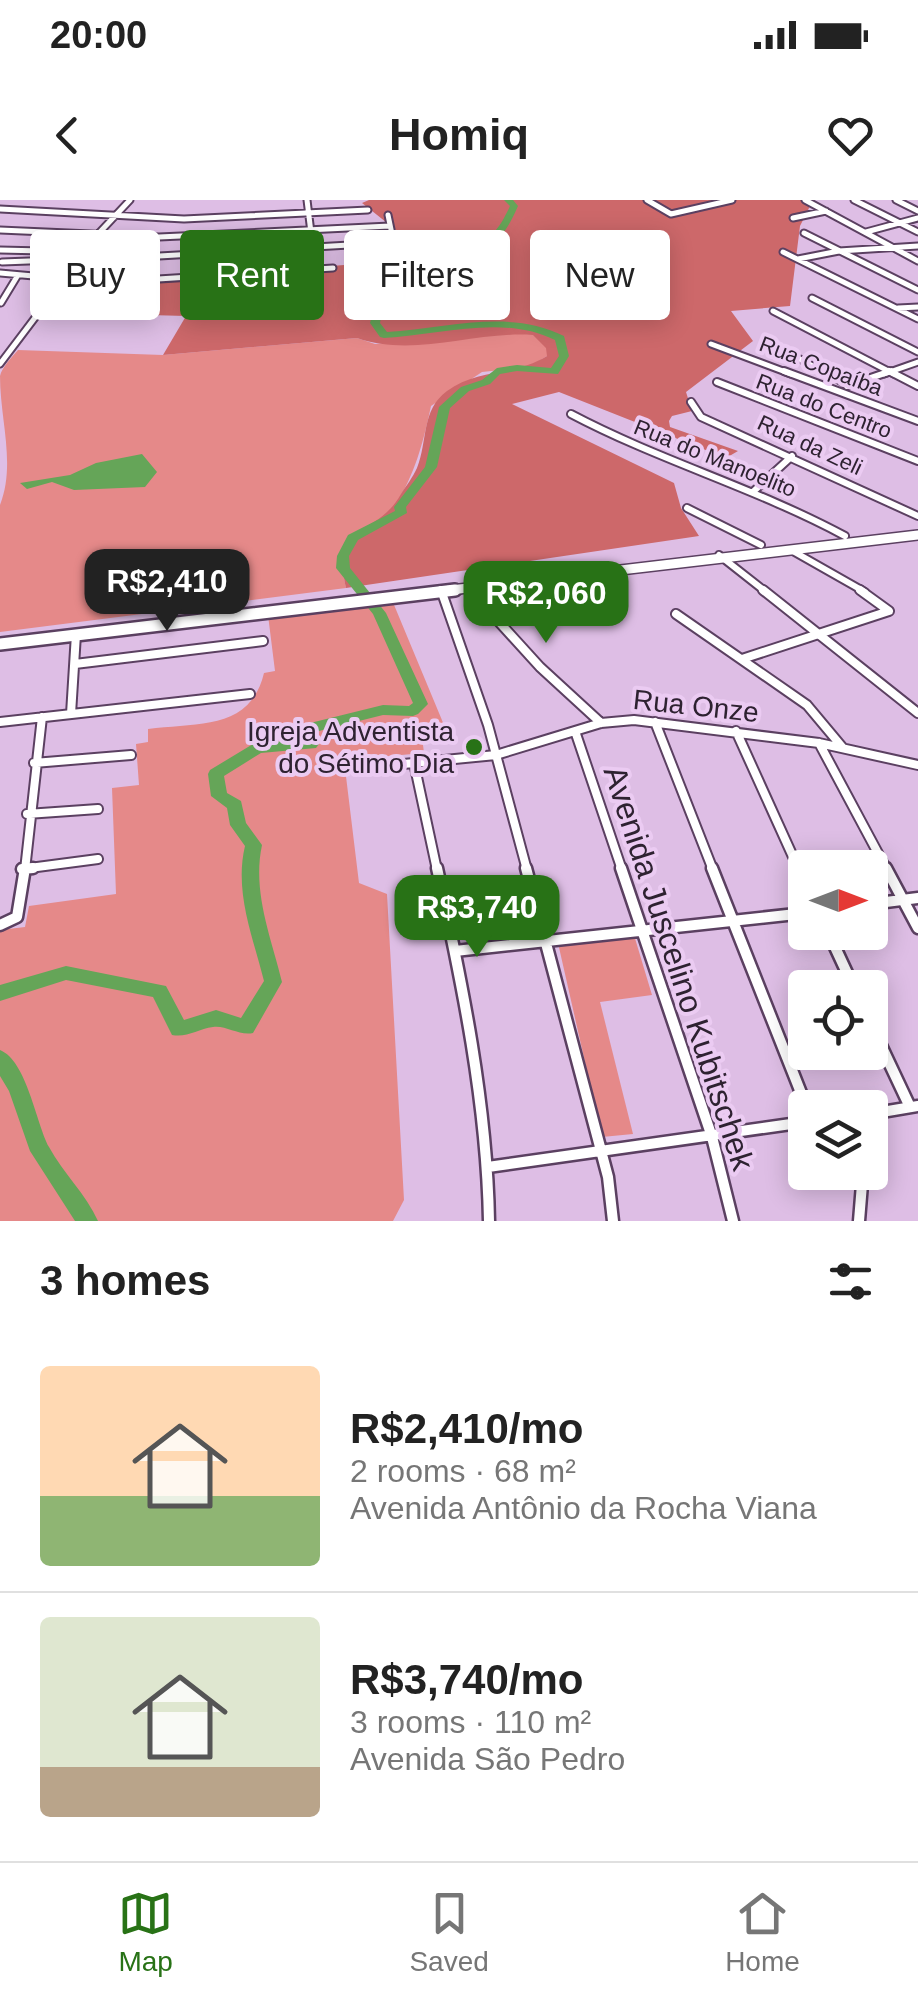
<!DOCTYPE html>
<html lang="en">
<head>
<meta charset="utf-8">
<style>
  body { margin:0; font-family:Arial,sans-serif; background:#f6f6f6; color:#222; height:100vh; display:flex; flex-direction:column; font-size:38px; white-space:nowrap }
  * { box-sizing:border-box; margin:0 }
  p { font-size:32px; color:#767676 }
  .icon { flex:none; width:55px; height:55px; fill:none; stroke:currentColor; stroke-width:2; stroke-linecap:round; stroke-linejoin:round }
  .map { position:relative; height:1021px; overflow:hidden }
  .sheet { display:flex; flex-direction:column; background:#fff; flex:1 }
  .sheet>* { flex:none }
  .guide { position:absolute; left:30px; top:30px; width:860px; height:90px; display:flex; gap:20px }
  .needle { width:65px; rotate:90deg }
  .buttons { position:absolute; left:788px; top:650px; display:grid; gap:20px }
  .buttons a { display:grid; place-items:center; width:100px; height:100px; border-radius:10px; background:#fff; box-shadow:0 5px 25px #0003; font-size:50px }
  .price { position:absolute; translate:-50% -85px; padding:0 22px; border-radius:20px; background:#287216; color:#fff; font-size:32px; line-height:65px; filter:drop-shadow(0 2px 5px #0008) }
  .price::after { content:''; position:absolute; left:50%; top:60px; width:30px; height:22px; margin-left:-15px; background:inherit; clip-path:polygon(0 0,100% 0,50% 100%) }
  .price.active { background:#222; color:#fff }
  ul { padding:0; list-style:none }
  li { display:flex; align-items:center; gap:30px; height:250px; padding:0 40px }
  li+li { border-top:2px solid #e0e0e0 }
  li span { display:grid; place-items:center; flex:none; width:280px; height:200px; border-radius:10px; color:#555 }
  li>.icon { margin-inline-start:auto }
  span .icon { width:120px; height:120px; fill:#fffc; stroke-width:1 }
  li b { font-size:42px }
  h2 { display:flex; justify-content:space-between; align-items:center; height:120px; padding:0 40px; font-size:42px }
  .chip { padding:0 35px; border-radius:10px; background:#fff; box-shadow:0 5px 25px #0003; font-size:35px; line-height:90px }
  .chip.active { background:#287216; color:#fff }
  .status { display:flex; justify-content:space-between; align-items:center; height:70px; padding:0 50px; background:#fff; direction:ltr }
  .status svg { height:28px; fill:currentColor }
  header { display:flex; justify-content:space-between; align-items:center; height:130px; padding:0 40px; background:#fff; font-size:45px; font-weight:600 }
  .menu { display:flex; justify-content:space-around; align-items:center; height:140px; border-top:2px solid #e0e0e0; background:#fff; font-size:28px; color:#767676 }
  .menu a { display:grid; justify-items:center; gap:5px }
  .menu .active { color:#287216 }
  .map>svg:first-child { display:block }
  .green { fill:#e58989 }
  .forest { fill:#cd686a }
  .water { fill:#65a558 }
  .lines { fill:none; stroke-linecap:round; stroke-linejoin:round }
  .river { fill:#65a558; fill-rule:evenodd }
  .minor-far3-casing { stroke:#5b4061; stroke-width:9 }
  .minor-far2-casing { stroke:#5b4061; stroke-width:10 }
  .minor-far1-casing { stroke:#5b4061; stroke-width:12 }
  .minor-casing { stroke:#5b4061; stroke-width:15 }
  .secondary-far1-casing { stroke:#5b4061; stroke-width:12 }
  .secondary-casing { stroke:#5b4061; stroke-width:16 }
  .minor-far3 { stroke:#fff; stroke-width:5 }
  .minor-far2 { stroke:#fff; stroke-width:6 }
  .minor-far1 { stroke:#fff; stroke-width:8 }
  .minor { stroke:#fff; stroke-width:10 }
  .secondary-far1 { stroke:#fff; stroke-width:9 }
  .secondary { stroke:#fff; stroke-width:11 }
  .poi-dot { fill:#287216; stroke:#ebcbf2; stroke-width:4 }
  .labels { text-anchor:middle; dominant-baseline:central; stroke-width:8; stroke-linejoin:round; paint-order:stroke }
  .far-street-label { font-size:22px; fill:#2e2231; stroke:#ebcbf2 }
  .street-label { font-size:28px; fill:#2e2231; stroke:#ebcbf2 }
  .poi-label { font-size:28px; fill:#2e2231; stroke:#ebcbf2; text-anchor:end }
  .near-street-label { font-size:32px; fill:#2e2231; stroke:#ebcbf2 }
</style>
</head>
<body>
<div class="status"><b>20:00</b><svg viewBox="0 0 49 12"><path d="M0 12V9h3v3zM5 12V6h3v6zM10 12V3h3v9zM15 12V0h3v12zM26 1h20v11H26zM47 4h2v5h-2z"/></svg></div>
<header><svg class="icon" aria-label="back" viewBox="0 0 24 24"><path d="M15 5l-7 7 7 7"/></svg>Homiq<svg class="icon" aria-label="heart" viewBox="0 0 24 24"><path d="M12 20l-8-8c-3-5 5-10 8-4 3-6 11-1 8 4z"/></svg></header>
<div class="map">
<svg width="918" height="1021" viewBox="0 0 918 1021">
  <rect width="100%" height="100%" fill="#debee5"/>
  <path class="green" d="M508 133 533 134 547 148V156L529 167 482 172 431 206C423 243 415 275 394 307 367 347 330 313 346 388L0 432V305C16 264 0 220 0 176 2 167 12 157 18 150L163 155 357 138 375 144Z
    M392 400 444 525 421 529 424 553 344 560 359 683 387 694 404 1000 393 1021H0V730L25 727 29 706 116 694 112 588 139 585 136 544 148 542V529C198 522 250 531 264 473L275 471 268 415Z
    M634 735 652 795 600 802 633 934 602 937 558 743Z"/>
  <path class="forest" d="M369 0H813L800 26 790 106 731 111 753 141 686 192 692 211 672 216 669 221 670 227 738 251 726 258 559 192 512 204 674 283 681 308 699 336 346 388C330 315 373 343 401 294 406 286 413 277 417 268 428 241 421 210 447 191 478 168 515 176 547 156L546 148 533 135C474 131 414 158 357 138L163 155 186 116 112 114 113 83 357 64 401 34 362 3Z"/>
  <path class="water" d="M142 254 157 272 145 287 74 290 52 282 27 289 20 283 70 275 96 263Z"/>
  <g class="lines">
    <path class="river" d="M504 0H513L518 6C498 51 496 32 463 55L455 74C416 79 390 78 380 123L387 132C446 129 508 108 564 136L569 156 558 174 517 171 500 174 490 184 469 191 450 208 437 267 406 307 407 313 358 340 349 356 350 368 386 413 428 504 418 514 413 516 383 515 315 532 319 544 316 548 261 553 224 576 227 593 241 601 246 623 262 645C252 692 271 737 282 782L253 833C239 836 226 825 213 827 198 829 187 838 172 835L153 797 66 780 0 801V785L66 766 166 786 184 820 216 810 241 818 264 781C253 737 234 692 245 646L230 625 227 608 211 596 208 574 210 570 253 544 302 539 299 529 302 525 383 505 409 506 413 503 373 414 336 368 337 356 348 335 395 311 394 307 425 267 439 207 461 187 482 180 497 168 517 165 551 168 559 156 555 140C503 114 439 135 384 138L380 137 370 123C381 79 407 72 448 69L456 51C487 31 491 47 510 6Z
      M0 850C27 861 36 923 49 947 63 973 86 994 98 1021H75L30 951 9 891 0 876Z"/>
    <g class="minor-far3-casing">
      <path id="minor-far3" d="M307 0 313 49
        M647 0 671 14 732 0
        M805 0 918 61
        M854 0 918 32
        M896 0 918 11
        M0 9 184 19 368 10
        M793 18 826 11
        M0 30 159 37 390 26
        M866 32 918 18
        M804 33 918 90
        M155 40 124 58 384 43 393 39 388 15
        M0 50 86 52
        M783 52 918 119
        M798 59 839 51 918 46
        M2 62 82 59
        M0 73 67 79
        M64 85 333 68
        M812 98 918 152
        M1 103 18 75
        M898 108 918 107
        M773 111 894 174
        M769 142 827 174
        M711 144 791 174
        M0 164 99 33 130 0
        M884 174 918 162"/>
    </g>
    <g class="minor-far2-casing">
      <path id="minor-far2" d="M784 171 918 221
        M823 171 848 185
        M889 171 918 186
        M717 182 918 261
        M847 186 891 171
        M691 202 701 217 918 316
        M571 214C660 261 756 288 845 336
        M754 291 792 256
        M687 308 761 345
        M791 350 865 392
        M719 355 766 392
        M467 387 472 392"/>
    </g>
    <g class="minor-far1-casing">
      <path id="minor-far1" d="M441 390 488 525 527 670
        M470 390 540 467 601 523
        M763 390 918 513
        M676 414 807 505 843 548
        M742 459 889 411 860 390
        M75 464 263 441
        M71 514 76 434
        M0 522 250 494
        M655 522 713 670
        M575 531 622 670
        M736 531 799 670
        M819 543 887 670
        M34 563 131 555
        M414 563 437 670
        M352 569 496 555 601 523 634 520 819 543 918 565
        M27 614 98 609
        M22 669 98 659
        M25 670 42 517"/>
    </g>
    <g class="minor-casing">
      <path id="minor" d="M437 668C462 783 487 903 489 1021
        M526 668 608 977 613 1021
        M621 668 712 937 733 1021
        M712 668 807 908
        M798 668 805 683
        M886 668 918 728
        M22 669 33 668
        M870 704 918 698
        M0 725 17 717 25 668
        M828 732 854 788
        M455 751 805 713
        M870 822 910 907
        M870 914 918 906
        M488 967 805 922
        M859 1021 863 972"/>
    </g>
    <g class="secondary-far1-casing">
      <path id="secondary-far1" d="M434 392 918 335"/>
    </g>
    <g class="secondary-casing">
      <path id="secondary" d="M0 444 455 390"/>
    </g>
    <use href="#minor-far3" class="minor-far3"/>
    <use href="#minor-far2" class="minor-far2"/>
    <use href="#minor-far1" class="minor-far1"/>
    <use href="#minor" class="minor"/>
    <use href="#secondary-far1" class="secondary-far1"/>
    <use href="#secondary" class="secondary"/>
  </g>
  <circle class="poi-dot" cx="474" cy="547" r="10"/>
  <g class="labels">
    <g class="far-street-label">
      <text transform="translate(821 166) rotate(21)">Rua Copaíba</text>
      <text transform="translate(824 206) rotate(21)">Rua do Centro</text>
      <text transform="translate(810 245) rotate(25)">Rua da Zeli</text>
      <text transform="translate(715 258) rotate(22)">Rua do Manoelito</text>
    </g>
    <g class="street-label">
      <text transform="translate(696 506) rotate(6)">Rua Onze</text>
    </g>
    <g class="poi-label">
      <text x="454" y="531">Igreja Adventista<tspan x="454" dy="32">do Sétimo Dia</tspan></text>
    </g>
    <g class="near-street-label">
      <text transform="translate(679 768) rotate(72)">Avenida Juscelino Kubitschek</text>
    </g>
  </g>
</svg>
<div class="buttons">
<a><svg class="needle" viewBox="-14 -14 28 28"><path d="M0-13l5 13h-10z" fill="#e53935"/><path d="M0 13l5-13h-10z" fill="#767676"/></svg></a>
<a><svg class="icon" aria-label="locate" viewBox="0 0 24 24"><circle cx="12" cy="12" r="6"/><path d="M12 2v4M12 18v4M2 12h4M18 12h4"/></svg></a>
<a><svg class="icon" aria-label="layers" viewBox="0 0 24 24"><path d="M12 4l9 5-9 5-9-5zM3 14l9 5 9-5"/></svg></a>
</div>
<b class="price active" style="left:167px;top:434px">R$2,410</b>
<b class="price" style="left:546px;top:446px">R$2,060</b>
<b class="price" style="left:477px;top:760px">R$3,740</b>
<div class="guide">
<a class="chip">Buy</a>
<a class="chip active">Rent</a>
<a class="chip">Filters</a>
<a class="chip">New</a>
</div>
</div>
<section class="sheet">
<h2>3 homes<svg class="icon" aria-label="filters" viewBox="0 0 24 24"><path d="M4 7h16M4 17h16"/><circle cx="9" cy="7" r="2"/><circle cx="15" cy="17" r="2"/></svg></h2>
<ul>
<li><span style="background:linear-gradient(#ffd9b3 65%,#8fb573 0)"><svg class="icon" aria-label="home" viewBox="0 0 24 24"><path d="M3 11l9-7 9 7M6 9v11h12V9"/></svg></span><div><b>R$2,410/mo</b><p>2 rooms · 68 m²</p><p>Avenida Antônio da Rocha Viana</p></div></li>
<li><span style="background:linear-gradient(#dfe7d0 75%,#b9a48a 0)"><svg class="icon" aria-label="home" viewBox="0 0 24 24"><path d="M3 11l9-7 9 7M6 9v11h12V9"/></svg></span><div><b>R$3,740/mo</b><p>3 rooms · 110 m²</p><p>Avenida São Pedro</p></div></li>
</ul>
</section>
<nav class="menu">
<a class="active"><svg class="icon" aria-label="map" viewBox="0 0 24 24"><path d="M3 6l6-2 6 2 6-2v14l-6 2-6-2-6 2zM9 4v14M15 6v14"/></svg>Map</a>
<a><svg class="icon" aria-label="saved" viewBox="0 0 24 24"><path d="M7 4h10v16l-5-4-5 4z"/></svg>Saved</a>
<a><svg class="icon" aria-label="home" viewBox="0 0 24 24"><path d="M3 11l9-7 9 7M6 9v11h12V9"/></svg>Home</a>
</nav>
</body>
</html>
